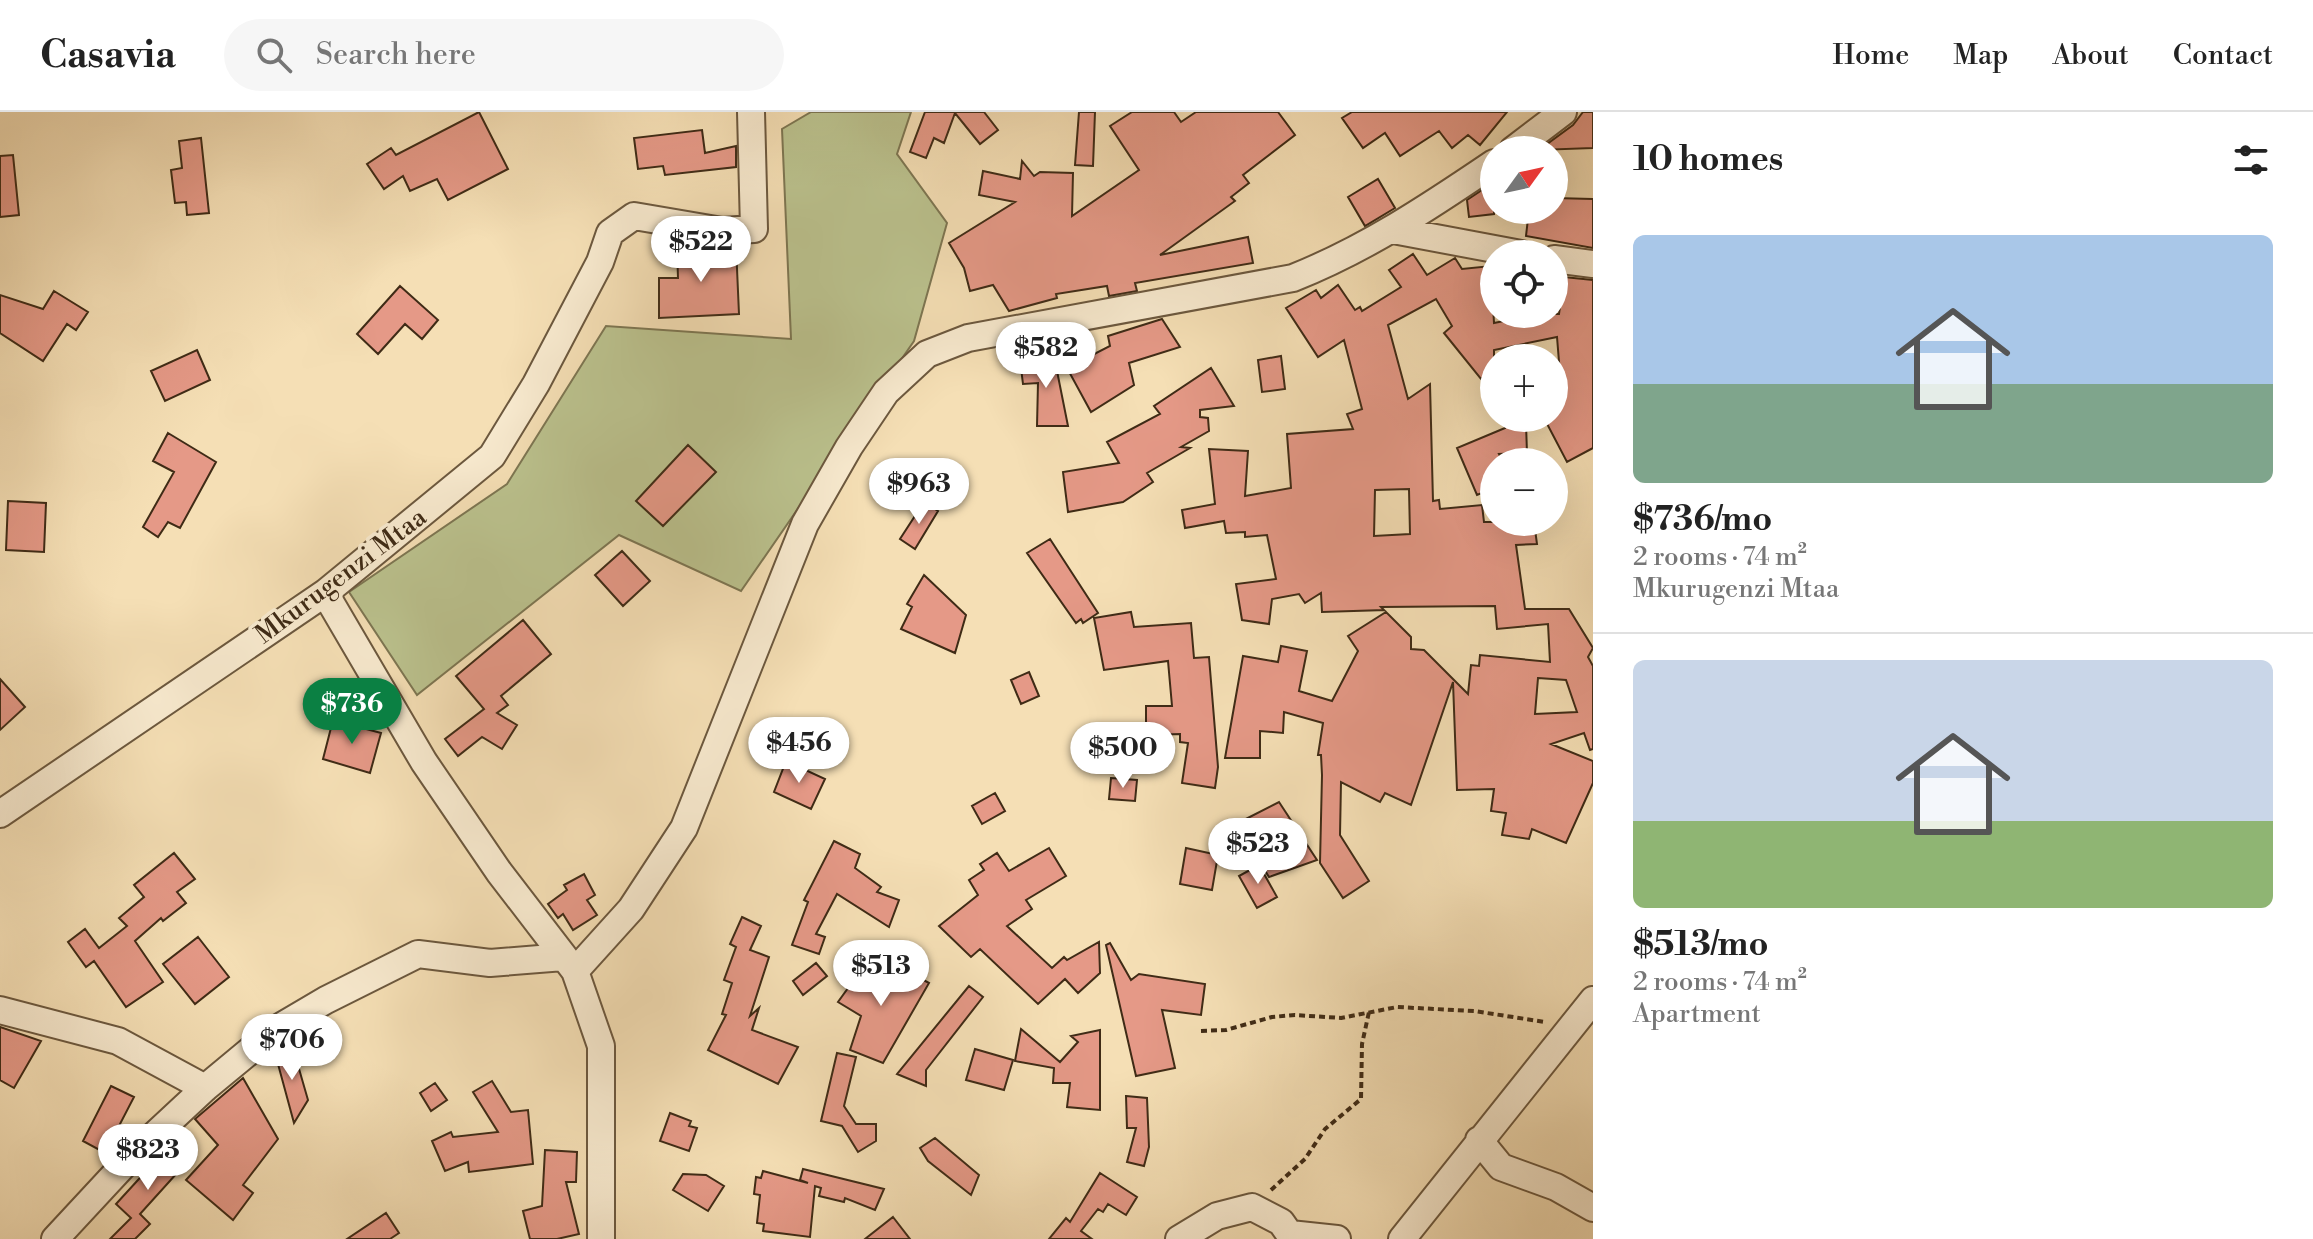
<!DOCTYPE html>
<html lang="en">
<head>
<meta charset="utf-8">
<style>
  body { margin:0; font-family:"Libre Bodoni",serif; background:#f6f6f6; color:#222; height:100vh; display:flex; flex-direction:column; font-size:30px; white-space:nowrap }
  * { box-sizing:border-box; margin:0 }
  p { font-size:26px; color:#767676 }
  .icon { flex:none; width:44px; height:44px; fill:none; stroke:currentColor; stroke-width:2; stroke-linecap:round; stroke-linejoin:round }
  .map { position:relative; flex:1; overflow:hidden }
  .panel { display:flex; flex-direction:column; background:#fff; width:720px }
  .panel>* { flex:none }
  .needle { width:52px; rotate:57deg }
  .tools { position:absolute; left:1480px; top:24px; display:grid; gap:16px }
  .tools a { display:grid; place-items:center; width:88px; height:88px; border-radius:50%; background:#fff; box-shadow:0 8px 32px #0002; font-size:40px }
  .price { position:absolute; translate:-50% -68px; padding:0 18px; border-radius:28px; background:#fff; color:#222; font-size:26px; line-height:52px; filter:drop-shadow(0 2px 4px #0008) }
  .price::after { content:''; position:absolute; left:50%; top:48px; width:24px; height:18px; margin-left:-12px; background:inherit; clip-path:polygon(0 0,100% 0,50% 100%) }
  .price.on { background:#0b8043; color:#fff }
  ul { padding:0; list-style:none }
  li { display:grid; align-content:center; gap:16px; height:424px; padding:0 40px }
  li+li { border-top:2px solid #e0e0e0 }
  li span { display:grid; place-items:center; height:248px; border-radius:12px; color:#555 }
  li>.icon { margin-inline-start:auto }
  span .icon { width:144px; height:144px; fill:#fffc; stroke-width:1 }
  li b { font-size:34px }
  h2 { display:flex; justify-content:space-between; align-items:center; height:96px; padding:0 40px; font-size:34px }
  header { display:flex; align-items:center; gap:48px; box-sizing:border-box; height:112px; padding:0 40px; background:#fff; border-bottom:2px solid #e0e0e0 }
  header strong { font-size:38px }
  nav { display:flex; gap:44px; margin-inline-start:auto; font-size:28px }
  .search { width:560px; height:72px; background:#f6f6f6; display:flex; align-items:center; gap:20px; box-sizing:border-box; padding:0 28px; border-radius:44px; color:#767676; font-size:30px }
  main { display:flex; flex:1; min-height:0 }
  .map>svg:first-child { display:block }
  .green { fill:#bbc28e; stroke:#7d7652; stroke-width:2 }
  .building { fill:#e59987; stroke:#3f2b16; stroke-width:2; fill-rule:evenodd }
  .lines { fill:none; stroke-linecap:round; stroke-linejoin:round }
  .street-casing { stroke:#6c583e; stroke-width:30 }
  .path { stroke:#3f2b16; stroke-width:4; stroke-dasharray:6 4; stroke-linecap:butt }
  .street { stroke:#f8eacf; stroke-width:26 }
  .labels { text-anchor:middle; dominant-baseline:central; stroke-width:7; stroke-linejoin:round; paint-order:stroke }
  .street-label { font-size:26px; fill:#3f2b16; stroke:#f8eacf }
</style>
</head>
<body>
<header>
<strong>Casavia</strong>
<div class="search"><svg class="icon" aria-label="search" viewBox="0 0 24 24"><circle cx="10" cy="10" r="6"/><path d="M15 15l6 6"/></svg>Search here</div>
<nav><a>Home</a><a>Map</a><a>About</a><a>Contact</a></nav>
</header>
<main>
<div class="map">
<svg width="1593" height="1127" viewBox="0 0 1593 1127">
  <rect width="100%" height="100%" fill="#f5dfb5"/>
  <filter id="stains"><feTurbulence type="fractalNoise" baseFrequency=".0025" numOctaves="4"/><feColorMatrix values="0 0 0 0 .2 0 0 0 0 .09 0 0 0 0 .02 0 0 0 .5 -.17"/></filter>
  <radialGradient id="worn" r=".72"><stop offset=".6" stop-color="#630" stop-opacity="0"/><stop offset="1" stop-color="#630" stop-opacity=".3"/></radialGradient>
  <path class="green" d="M811 0H911L897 42 947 111 914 229 741 479 619 423 417 583 349 480 507 372 606 214 791 227 782 17Z"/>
  <path class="building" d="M479 0 508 57 448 88 437 67 410 79 403 64 384 77 367 52 391 36 396 43Z
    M925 0H984L998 18 980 32 955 1 944 31 934 26 926 46 910 40Z
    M1079 0H1095L1093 54 1075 53Z
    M1132 0H1174L1181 10 1196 0H1278L1295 23 1243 63 1249 71 1231 85 1235 89 1160 143 1248 125 1253 151 1135 171 1137 179 1109 184 1107 174 1056 182 1057 186 1009 199 993 173 970 179 964 156 949 131 1015 90 979 83 983 59 1020 67 1022 49 1034 64 1040 60 1073 61 1072 104 1139 58 1110 14Z
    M1352 0H1507L1480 33 1468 23 1452 36 1439 19 1400 44 1385 21 1363 36 1342 6Z
    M1583 0H1593V36L1539 38 1573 13Z
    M702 18 705 41 736 34V55L665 63 663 54 638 57 634 26Z
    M201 26 209 101 187 103 186 90 175 91 171 58 182 56 179 29Z
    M13 43 19 103 0 105V44Z
    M1378 67 1395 96 1365 114 1348 85Z
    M1494 70V102L1469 105 1467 88Z
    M1554 86 1593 87V136L1526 124 1529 98H1554Z
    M736 134 739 202 659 206V166H678L677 135Z
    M1413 142 1427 163 1455 146 1462 157 1491 154 1494 211 1538 202H1559L1564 165 1593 168V336L1567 350 1544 306H1554V267L1560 262 1557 225 1494 238V258L1481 267 1444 221 1452 214 1436 187 1388 213 1408 287 1430 272 1433 389 1439 388 1440 397 1482 393 1484 410H1534L1537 432 1516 433 1525 497H1569L1593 536 1588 545 1593 554V637L1590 638 1584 621 1551 632 1593 649V671L1566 731 1532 717 1529 727 1502 723 1506 701 1491 699 1494 677 1457 678 1453 570 1411 693 1385 681 1380 690 1341 670 1340 723 1369 769 1343 786 1320 751 1322 663 1321 643H1318L1323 611 1284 600 1283 621 1260 619V646H1225L1243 544 1278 550 1281 534 1307 539 1299 579 1332 589 1358 539 1348 524 1386 500 1411 525V537L1424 538 1468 582 1471 553 1479 554 1480 543 1550 550 1548 512 1497 517 1495 494 1381 495 1384 498 1322 500 1321 481 1305 491 1299 482 1272 487 1269 512 1242 508 1236 472 1276 467 1267 423 1245 425V420L1226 421 1224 409 1185 416 1182 398 1215 392 1209 337 1248 339 1245 384 1291 376 1287 322 1353 317 1347 302 1362 297 1344 228 1318 245 1286 196 1316 178 1321 186 1338 173 1355 198 1360 195 1362 199 1401 175 1389 158ZM1409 377 1410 422 1374 424 1375 378ZM1538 566 1566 568 1577 600 1535 602Z
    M400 174 438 208 422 227 405 212 378 242 357 222Z
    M54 179 88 200 76 218 67 212 43 249 0 221V183L43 197Z
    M1162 207 1180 235 1129 251 1134 273 1091 300 1067 256 1110 234 1108 224Z
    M197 238 210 268 165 289 151 259Z
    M1054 244 1068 314H1037L1038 271 1023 272 1020 248Z
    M1281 244 1285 277 1262 280 1258 248Z
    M1211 256 1234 294 1200 298V305L1208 306 1209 319 1181 335 1190 336 1147 361 1153 370 1123 390 1068 400 1063 360 1119 351 1107 330 1160 302 1154 294Z
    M1505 312H1526L1527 341 1499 342 1503 350H1494V376L1477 383 1457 336 1505 316Z
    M168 321 216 350 180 416 168 410 158 425 143 415 174 360 153 349Z
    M688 333 716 360 663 414 636 389Z
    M8 389 46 391 44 440 6 438Z
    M924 390 938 399 915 437 900 427Z
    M1050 427 1098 501 1083 511 1081 507 1076 511 1027 441Z
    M622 439 650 469 623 494 595 463Z
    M924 463 966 503 955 541 901 517 912 495 907 492Z
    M1131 500 1134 515 1191 511 1194 546 1209 545 1218 655 1215 676 1182 671 1188 631 1180 630V622L1146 623V594H1172L1168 549 1104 558 1094 506Z
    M523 508 551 542 501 584 508 593 497 601 517 613 502 637 482 625 458 644 445 627 484 597 456 564Z
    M1029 560 1039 584 1021 592 1011 568Z
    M0 567 25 595 0 618Z
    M333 608 381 621 370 661 323 647Z
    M786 649 825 667 811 697 774 680Z
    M1111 666 1137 668 1135 689 1109 687Z
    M995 681 1005 699 982 712 972 694Z
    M1279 690 1317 748 1269 765 1236 712Z
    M834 729 860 742 855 756 881 775 877 780 899 788 889 815 837 782 816 822 825 825 819 842 792 833 808 790 804 788Z
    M1049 736 1066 764 1026 788 1032 797 1007 814 1052 856 1064 845 1067 848 1099 830 1100 861 1078 881 1065 867 1038 892 980 837 971 845 939 814 978 783 969 768 984 758 980 752 997 741 1009 759Z
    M1186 736 1218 743 1212 778 1180 772Z
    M174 741 195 767 177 780 186 791 163 809 161 806 135 829 163 870 126 895 94 849 86 855 68 830 85 817 99 836 127 814 119 806 144 785 134 773Z
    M1259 753 1277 785 1257 796 1239 764Z
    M584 762 595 783 587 788 597 803 573 818 563 802 558 806 548 792 567 778 564 773Z
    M742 805 761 814 750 838 769 845 750 904 759 896 752 918 798 935 778 972 708 938 726 903 722 902 732 871 724 868 736 835 730 832Z
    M198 825 229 865 195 892 163 852Z
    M1110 831 1131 868 1139 862 1205 872 1201 903 1162 898 1175 956 1136 964 1106 833Z
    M869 847 904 868 909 860 929 871 883 951 850 938 861 904 838 890Z
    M816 851 827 864 803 883 793 869Z
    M969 874 983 885 926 958V974L897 962Z
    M0 915 41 929 14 976 0 968Z
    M1021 917 1060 950 1078 930 1071 924 1100 918V998L1067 995 1070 971H1053L1054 956 1015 949Z
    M293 936 308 988 294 1011 275 941Z
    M975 937 1013 948 1004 978 966 968Z
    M837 941 856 945 844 994 856 1012H876V1029L858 1040 842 1014 821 1009Z
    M243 966 278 1027 243 1073 253 1081 233 1108 186 1068 218 1033 195 1007Z
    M492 969 511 1000 528 998 533 1052 469 1060 468 1050 445 1059 432 1029 451 1020 453 1025 498 1020 473 980Z
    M435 971 447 988 431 999 420 981Z
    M111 974 134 985 105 1041 83 1029Z
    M1126 984 1147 986 1149 1035 1144 1054 1127 1050 1136 1016H1127Z
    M670 1001 691 1009 689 1014 697 1016 689 1039 660 1029Z
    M935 1026 979 1063 971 1083 928 1049 920 1036Z
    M170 1033 187 1050 140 1102 150 1112 135 1127H110L131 1106 116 1092Z
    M545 1038 577 1040 576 1070H566L579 1122 557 1127H530L523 1099 542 1094Z
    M803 1057 884 1077 875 1098 845 1086 844 1090 819 1084 821 1076 815 1074 810 1125 763 1119 764 1112 757 1111 760 1083 754 1082 756 1065 761 1066 763 1059 808 1071 800 1068Z
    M1100 1061 1137 1085 1126 1103 1108 1092 1103 1100 1098 1097 1081 1119 1092 1127H1049L1066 1106 1070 1110Z
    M683 1062 706 1063 724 1074 708 1099 673 1078Z
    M386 1101 399 1121 390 1127H347Z
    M893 1105 910 1127H865Z"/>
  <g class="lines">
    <g class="street-casing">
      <path id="street" d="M1513 38 1563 0
        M1393 118 1521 142
        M1554 147 1593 152
        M325 481 424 650 499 760 575 859 601 934V1127
        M0 702 325 481 492 344 536 272 600 150 610 121 634 104 722 119 754 117 751 0
        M575 859 631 797 684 716 805 412 849 335 886 280 927 242 968 226 1293 166C1366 137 1429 95 1494 51
        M0 898 118 929 205 976
        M1479 1028 1501 1055 1556 1075 1593 1096
        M1290 1122 1337 1127
        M55 1127 133 1043 205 976 275 918 326 888 418 842 490 851 564 845
        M1179 1127 1217 1104 1252 1095 1281 1110 1293 1127
        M1402 1127 1593 888"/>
    </g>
    <path class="path" d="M1201 919 1226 918 1272 905 1295 903 1341 906 1397 895 1474 899 1545 910
      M1271 1078 1305 1047 1325 1017 1361 987 1362 932 1369 900"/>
    <use href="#street" class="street"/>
  </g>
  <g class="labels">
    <g class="street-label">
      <text transform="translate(341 464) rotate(-37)">Mkurugenzi Mtaa</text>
    </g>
  </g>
  <rect width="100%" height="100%" filter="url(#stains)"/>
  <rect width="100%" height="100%" fill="url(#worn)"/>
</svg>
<div class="tools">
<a><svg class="needle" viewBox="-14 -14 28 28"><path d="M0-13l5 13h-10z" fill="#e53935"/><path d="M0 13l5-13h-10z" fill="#767676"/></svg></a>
<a><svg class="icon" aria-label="locate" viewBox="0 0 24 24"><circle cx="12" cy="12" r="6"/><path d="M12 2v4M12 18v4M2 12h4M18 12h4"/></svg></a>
<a>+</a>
<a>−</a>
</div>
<b class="price" style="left:701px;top:172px">$522</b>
<b class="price" style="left:1046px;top:278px">$582</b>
<b class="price" style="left:919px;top:414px">$963</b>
<b class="price on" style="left:352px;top:634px">$736</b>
<b class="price" style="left:799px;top:673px">$456</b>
<b class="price" style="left:1123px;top:678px">$500</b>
<b class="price" style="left:1258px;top:774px">$523</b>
<b class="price" style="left:881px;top:896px">$513</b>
<b class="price" style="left:292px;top:970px">$706</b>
<b class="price" style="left:148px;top:1080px">$823</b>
</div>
<section class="panel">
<h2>10 homes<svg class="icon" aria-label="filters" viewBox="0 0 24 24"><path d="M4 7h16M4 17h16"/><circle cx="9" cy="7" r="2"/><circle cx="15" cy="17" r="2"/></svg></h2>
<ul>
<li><span style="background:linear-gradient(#a9c7e8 60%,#7fa58c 0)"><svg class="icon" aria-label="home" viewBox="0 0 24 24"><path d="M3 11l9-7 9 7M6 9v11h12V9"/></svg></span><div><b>$736/mo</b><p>2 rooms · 74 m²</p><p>Mkurugenzi Mtaa</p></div></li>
<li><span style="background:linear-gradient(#c9d6e8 65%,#8fb573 0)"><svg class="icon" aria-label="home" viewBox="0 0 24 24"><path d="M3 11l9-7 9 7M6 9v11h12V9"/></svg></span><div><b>$513/mo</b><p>2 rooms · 74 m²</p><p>Apartment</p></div></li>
</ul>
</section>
</main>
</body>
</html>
